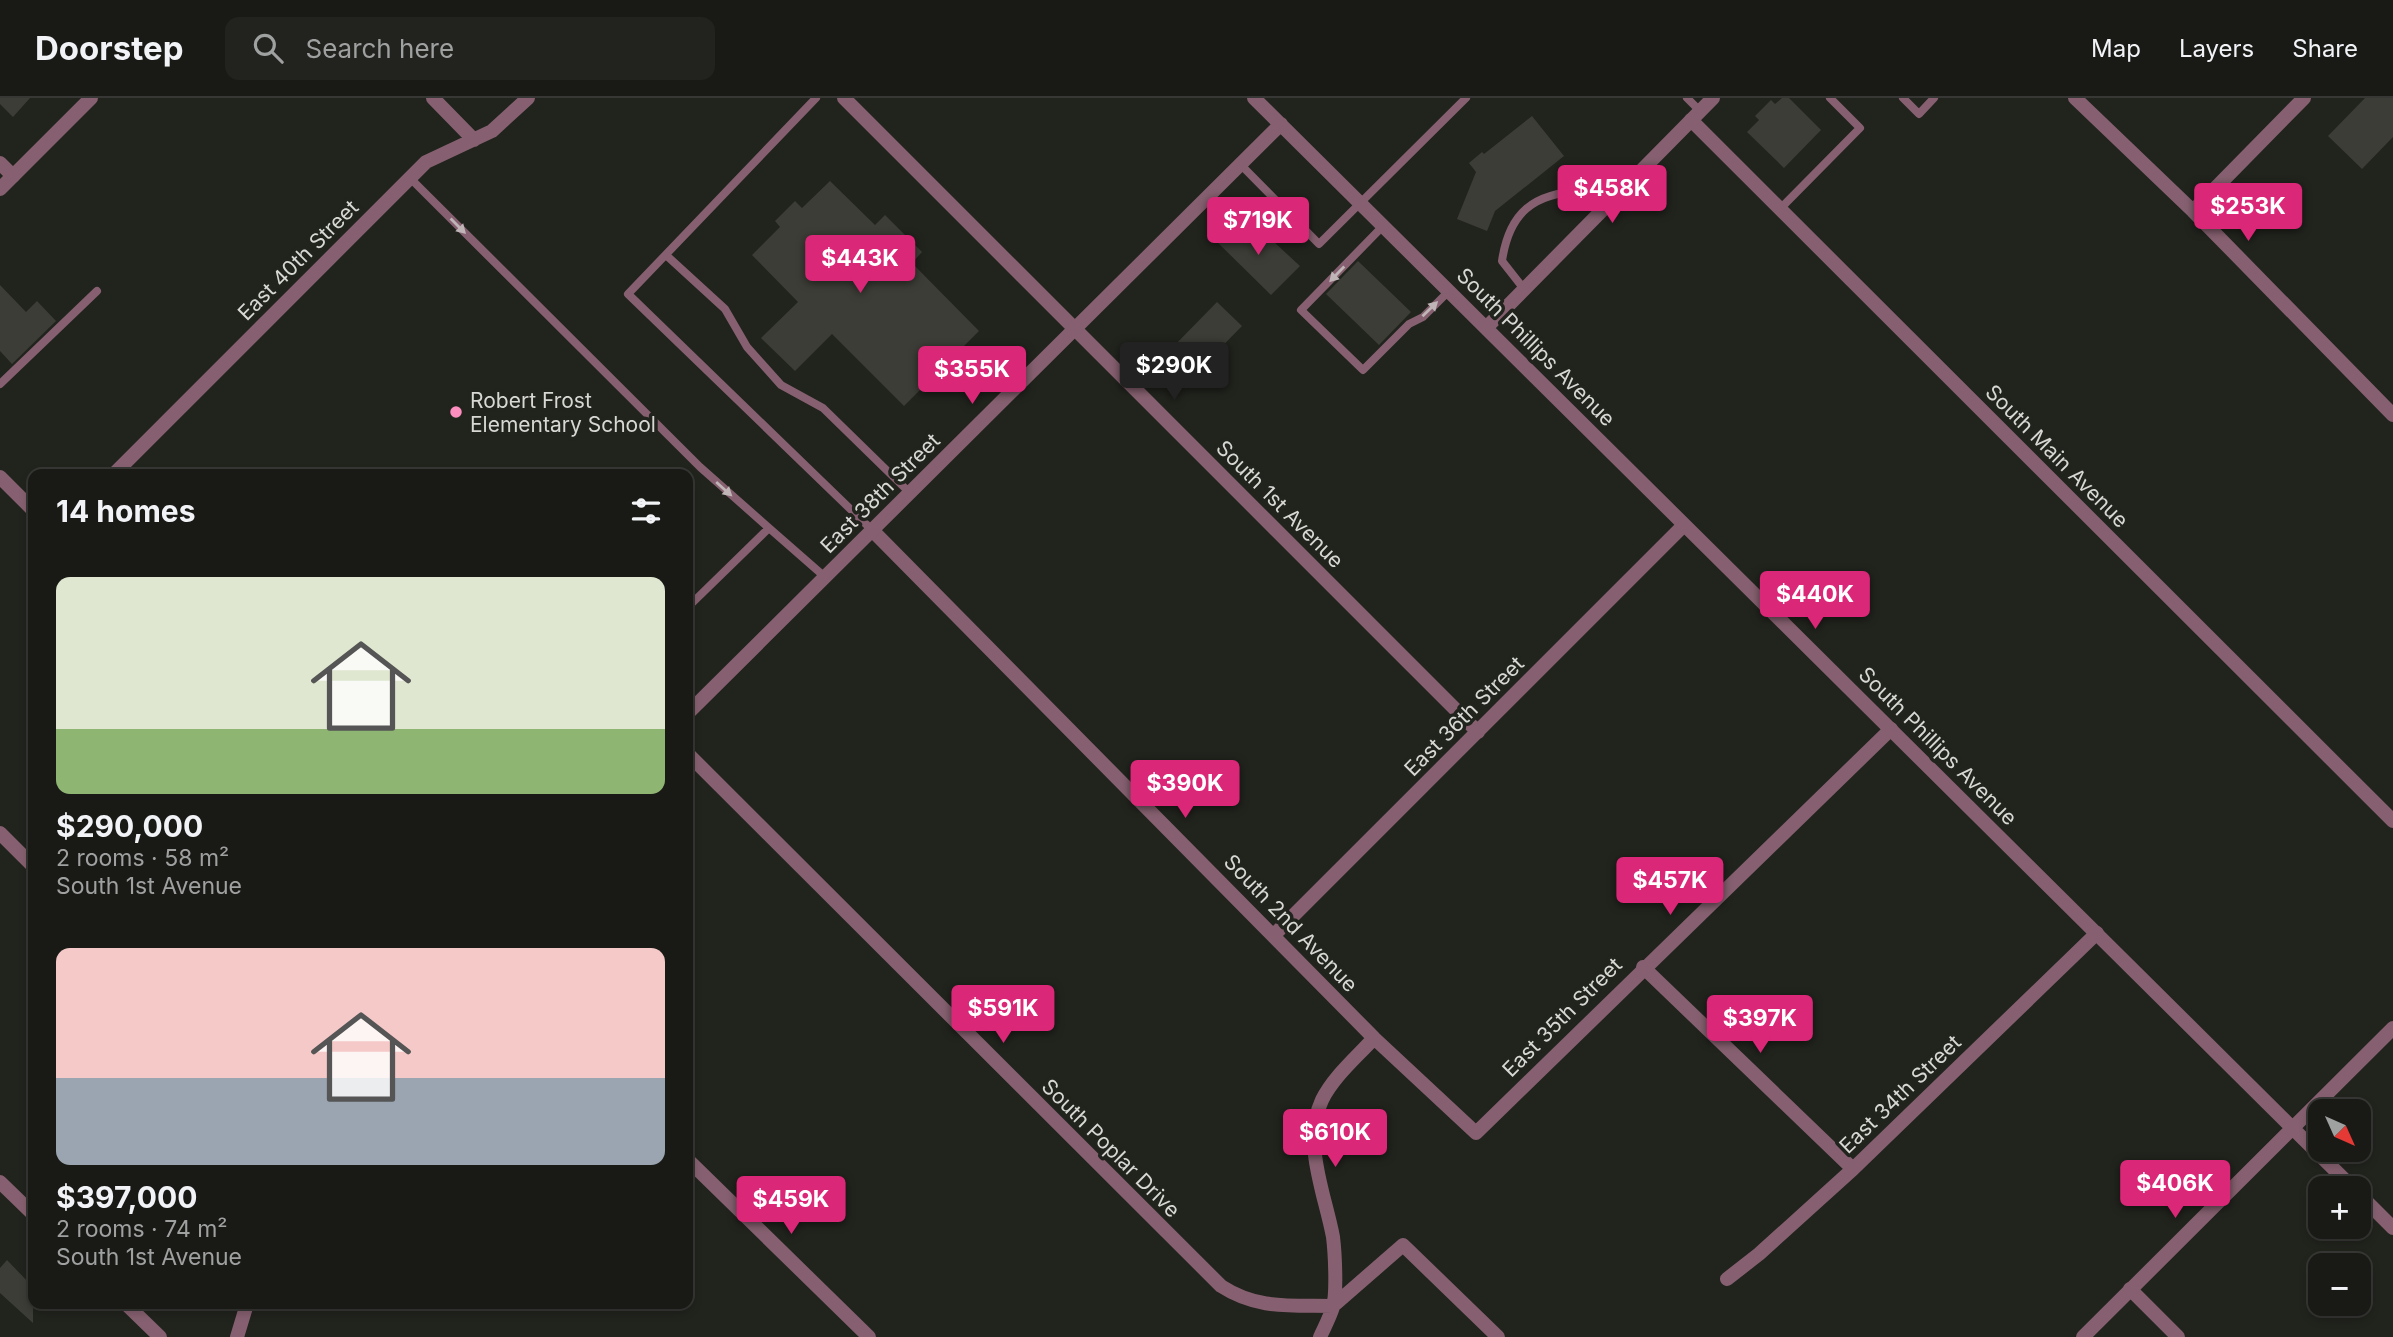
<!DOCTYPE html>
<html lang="en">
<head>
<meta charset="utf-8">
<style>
  body { margin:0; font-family:Inter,sans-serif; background:#22231f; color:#f1f3f6; height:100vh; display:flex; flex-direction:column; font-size:26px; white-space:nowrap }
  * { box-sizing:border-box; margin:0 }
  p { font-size:23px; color:#9fa1a1 }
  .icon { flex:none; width:38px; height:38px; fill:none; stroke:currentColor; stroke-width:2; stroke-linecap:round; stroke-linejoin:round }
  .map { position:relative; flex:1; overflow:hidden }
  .sheet { position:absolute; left:28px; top:371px; width:665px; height:840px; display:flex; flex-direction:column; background:#191a16; border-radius:14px; box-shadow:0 4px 10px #0003,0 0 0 2px #373835 }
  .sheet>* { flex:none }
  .needle { width:46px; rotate:135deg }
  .tools { position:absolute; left:2308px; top:1001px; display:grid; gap:14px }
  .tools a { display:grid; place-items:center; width:63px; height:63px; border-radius:14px; background:#191a16; box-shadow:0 4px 10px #0003,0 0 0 2px #373835; font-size:35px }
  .price { position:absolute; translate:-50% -60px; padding:0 16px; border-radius:7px; background:#db2777; color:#fff; font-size:23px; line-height:46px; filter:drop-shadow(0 2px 4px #0008) }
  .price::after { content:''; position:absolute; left:50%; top:42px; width:21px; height:16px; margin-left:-10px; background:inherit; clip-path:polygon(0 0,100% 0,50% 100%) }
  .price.on { background:#222; color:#fff }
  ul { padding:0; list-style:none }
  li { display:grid; align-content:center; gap:14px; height:371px; padding:0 28px }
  li span { display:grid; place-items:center; height:217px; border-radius:14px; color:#555 }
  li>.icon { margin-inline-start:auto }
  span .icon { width:126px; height:126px; fill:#fffc; stroke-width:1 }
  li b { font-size:30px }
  h2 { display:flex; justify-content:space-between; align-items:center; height:84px; padding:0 28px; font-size:30px }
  header { display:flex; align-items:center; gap:42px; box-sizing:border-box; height:98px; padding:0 35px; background:#191a16; border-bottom:2px solid #373835 }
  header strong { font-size:33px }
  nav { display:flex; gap:38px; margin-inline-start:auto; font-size:24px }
  .search { width:490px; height:63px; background:#22231f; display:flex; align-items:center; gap:18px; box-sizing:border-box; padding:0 24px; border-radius:14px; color:#9fa1a1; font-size:26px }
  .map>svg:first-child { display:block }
  .building { fill:#3c3d36 }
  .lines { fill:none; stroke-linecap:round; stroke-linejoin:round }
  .service { stroke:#866070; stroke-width:8 }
  .minor { stroke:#866070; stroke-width:14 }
  .tertiary { stroke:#866070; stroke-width:14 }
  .oneway { fill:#bfb4b6 }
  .poi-dot { fill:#fd8ebf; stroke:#21231d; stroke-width:2.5 }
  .labels { text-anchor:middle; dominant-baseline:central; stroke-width:7; stroke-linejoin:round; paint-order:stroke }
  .street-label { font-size:21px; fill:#d7d8d4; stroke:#21231d }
  .poi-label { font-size:21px; fill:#d7d8d4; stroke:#21231d; text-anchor:start }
</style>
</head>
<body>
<header>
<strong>Doorstep</strong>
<div class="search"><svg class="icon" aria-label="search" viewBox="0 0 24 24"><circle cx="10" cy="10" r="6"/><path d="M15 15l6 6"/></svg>Search here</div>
<nav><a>Map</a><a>Layers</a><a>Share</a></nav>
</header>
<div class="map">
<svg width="2393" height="1239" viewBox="0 0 2393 1239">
  <rect width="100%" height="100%" fill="#21231d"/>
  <path class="building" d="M0 0H30L13 19 0 6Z
    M1782 0H1789L1821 32 1784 70 1747 34 1759 22 1755 18 1771 2 1775 6Z
    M2365 0H2393V39L2362 71 2328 38Z
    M1532 18 1564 58 1495 113 1487 133 1457 121 1476 74 1469 65 1482 54 1484 56Z
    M830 83 875 127 885 117 922 154 912 165 979 233 904 308 832 236 795 273 761 240 798 204 752 157 780 129 775 123 795 103 802 110Z
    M1232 122 1253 143 1262 133 1300 168 1271 197 1214 141Z
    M1358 163 1411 214 1379 247 1326 196Z
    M0 187 26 214 37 203 56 223 12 266 0 253Z
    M1217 204 1242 228 1193 278 1169 253Z
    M7 1162 33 1189V1225L0 1195V1170Z"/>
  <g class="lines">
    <path class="service" d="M816 0 628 196 872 432
      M1687 0 1700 13
      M1903 0 1919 16 1934 0
      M1241 67 1319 146 1466 0
      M410 80 700 369 769 430
      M1780 111 1860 30 1830 0
      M1384 127 1301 212 1363 272 1409 226 1423 219 1449 193
      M666 157 725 211 747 249 781 287 823 310 910 395
      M1524 191 1502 163C1509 115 1533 95 1582 93L1602 112
      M0 286 97 193
      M688 509 769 430 825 479"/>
    <path class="minor" d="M433 0 474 42
      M844 0 1478 634
      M2075 0 2193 113 2393 317
      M1691 22 2393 723
      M0 65 13 78
      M2193 113 2304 0
      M114 376 426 64 492 33 528 0
      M0 379 33 412
      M872 432 1374 940 1476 1035 1891 631
      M688 656 1221 1188C1258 1212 1291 1207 1333 1208
      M0 735 33 768
      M1274 837 1683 428
      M1643 869 1853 1071
      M688 1062 869 1239
      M0 1084 33 1116
      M1727 1181 1759 1156 1853 1071 2097 835
      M2130 1191 2178 1239
      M126 1206 160 1239
      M1333 1208 1403 1147 1498 1239
      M1320 1239C1324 1230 1330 1219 1333 1209 1337 1195 1335 1155 1333 1139 1325 1096 1302 1045 1322 1002 1334 978 1357 959 1374 940"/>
    <path class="tertiary" d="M1254 0 2353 1090
      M0 91 91 0
      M1487 229 1713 0
      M688 615 1281 26
      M2359 1096 2393 1130
      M237 1239 247 1206
      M2083 1239 2393 930"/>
  </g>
  <defs><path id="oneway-solid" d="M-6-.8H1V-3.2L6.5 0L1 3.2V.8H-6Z" transform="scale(1.75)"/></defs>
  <g class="oneway">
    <use href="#oneway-solid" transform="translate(458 128) rotate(45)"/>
    <use href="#oneway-solid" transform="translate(1337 176) rotate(134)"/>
    <use href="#oneway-solid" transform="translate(1430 211) rotate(-44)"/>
    <use href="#oneway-solid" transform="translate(724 391) rotate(42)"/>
  </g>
  <circle class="poi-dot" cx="456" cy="314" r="7"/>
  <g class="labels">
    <g class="street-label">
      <text transform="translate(298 162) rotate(-45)">East 40th Street</text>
      <text transform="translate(1536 249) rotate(45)">South Phillips Avenue</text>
      <text transform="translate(2057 358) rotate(45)">South Main Avenue</text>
      <text transform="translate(880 395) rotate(-45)">East 38th Street</text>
      <text transform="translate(1280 406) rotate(45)">South 1st Avenue</text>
      <text transform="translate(1464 618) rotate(-45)">East 36th Street</text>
      <text transform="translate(1938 648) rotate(45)">South Phillips Avenue</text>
      <text transform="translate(1291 825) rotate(46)">South 2nd Avenue</text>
      <text transform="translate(1562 919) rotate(-45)">East 35th Street</text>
      <text transform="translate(1900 996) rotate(-44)">East 34th Street</text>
      <text transform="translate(1111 1050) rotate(45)">South Poplar Drive</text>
    </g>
    <g class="poi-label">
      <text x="470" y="302">Robert Frost<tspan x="470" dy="24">Elementary School</tspan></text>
    </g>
  </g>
</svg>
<div class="tools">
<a><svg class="needle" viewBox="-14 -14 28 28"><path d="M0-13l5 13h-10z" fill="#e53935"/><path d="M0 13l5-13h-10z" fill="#9fa1a1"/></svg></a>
<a>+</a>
<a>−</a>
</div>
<b class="price" style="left:1612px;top:127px">$458K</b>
<b class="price" style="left:2248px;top:145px">$253K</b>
<b class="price" style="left:1258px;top:159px">$719K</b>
<b class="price" style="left:860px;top:197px">$443K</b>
<b class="price on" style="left:1174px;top:304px">$290K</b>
<b class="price" style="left:972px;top:308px">$355K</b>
<b class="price" style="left:1815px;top:533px">$440K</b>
<b class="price" style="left:1185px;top:722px">$390K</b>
<b class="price" style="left:1670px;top:819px">$457K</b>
<b class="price" style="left:1003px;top:947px">$591K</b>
<b class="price" style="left:1760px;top:957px">$397K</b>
<b class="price" style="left:1335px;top:1071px">$610K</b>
<b class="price" style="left:2175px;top:1122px">$406K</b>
<b class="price" style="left:791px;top:1138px">$459K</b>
<section class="sheet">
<h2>14 homes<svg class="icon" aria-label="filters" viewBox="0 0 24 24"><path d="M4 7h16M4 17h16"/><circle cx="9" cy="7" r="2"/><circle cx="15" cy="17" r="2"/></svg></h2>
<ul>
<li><span style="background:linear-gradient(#dfe7d0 70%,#8fb573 0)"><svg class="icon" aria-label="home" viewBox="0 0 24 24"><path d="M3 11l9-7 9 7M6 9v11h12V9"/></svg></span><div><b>$290,000</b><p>2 rooms · 58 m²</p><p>South 1st Avenue</p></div></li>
<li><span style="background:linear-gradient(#f6c9c9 60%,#9aa5b1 0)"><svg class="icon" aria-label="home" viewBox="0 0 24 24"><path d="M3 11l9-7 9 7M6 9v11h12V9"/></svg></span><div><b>$397,000</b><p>2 rooms · 74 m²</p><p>South 1st Avenue</p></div></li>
</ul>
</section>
</div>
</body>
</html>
